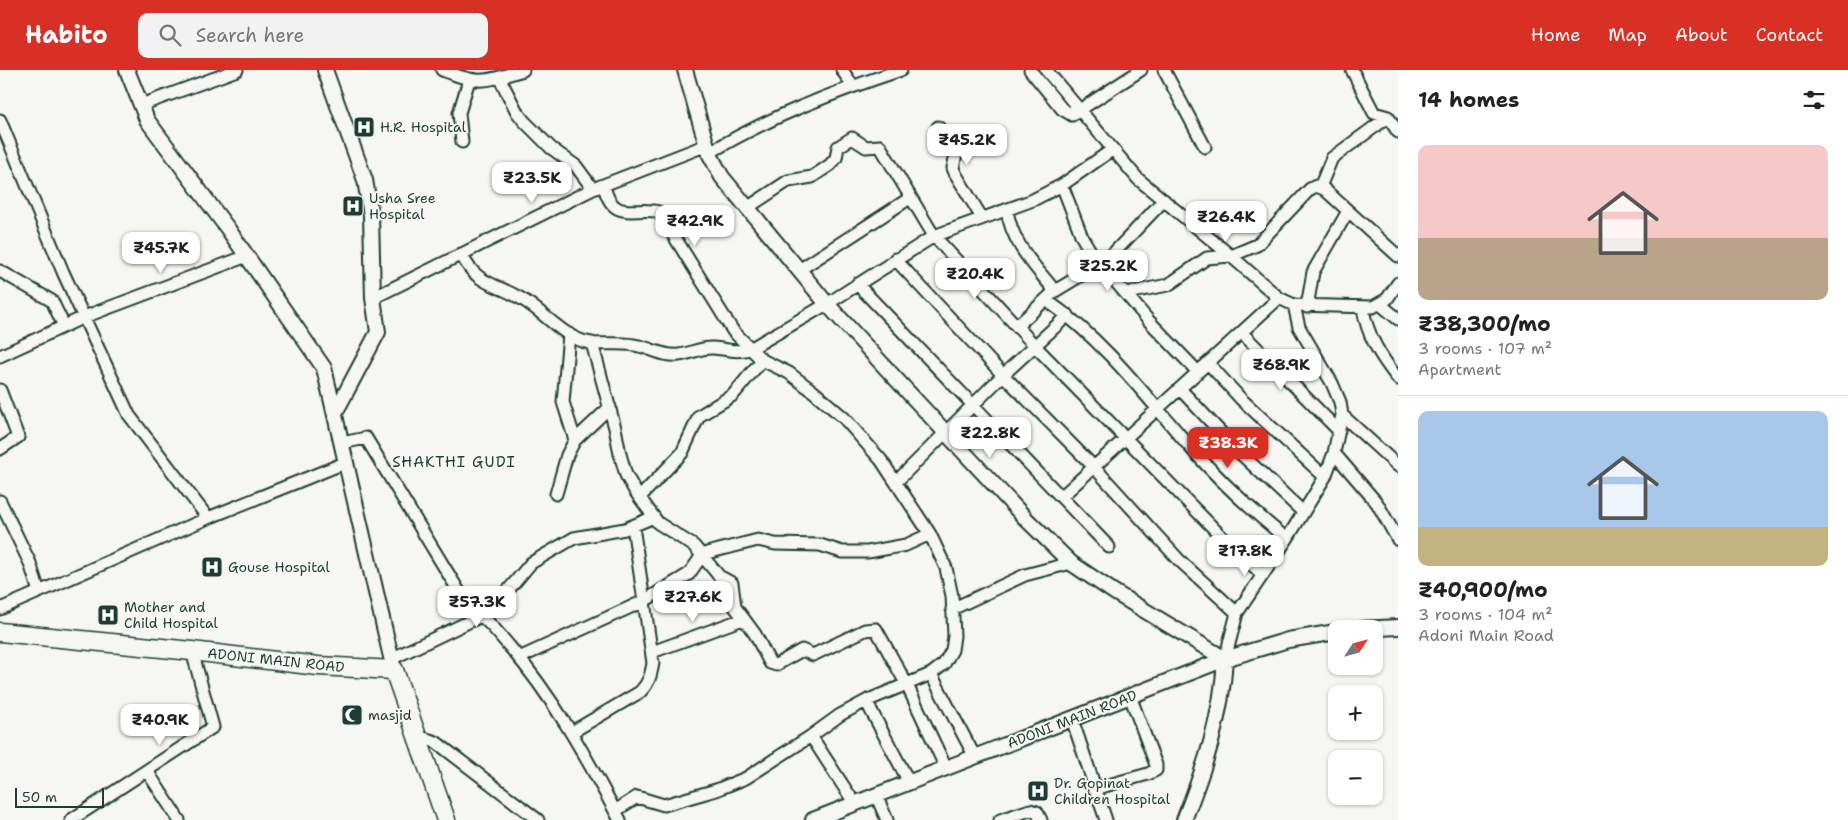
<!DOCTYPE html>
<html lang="en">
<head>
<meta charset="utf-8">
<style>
  body { margin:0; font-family:"Shantell Sans",sans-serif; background:#f2f2f2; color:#222; height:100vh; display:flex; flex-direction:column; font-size:19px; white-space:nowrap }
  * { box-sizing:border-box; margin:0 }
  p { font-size:16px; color:#767676 }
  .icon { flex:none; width:28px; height:28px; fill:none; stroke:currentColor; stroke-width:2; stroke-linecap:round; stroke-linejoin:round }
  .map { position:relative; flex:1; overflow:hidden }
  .side { display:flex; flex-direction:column; background:#fff; width:450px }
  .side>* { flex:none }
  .needle { width:32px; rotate:54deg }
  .buttons { position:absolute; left:1328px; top:550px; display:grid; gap:10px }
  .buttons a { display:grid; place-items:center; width:55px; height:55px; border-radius:10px; background:#fff; box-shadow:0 1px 4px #0004; font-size:25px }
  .scale { position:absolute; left:15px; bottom:12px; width:89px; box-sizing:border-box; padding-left:5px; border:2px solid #1f3d34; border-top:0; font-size:14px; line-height:18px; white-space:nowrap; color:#1f3d34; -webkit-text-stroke:4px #f6f6f2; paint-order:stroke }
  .price { position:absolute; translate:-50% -42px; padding:0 11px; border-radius:10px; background:#fff; color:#222; font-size:16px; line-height:32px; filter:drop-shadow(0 1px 2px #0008) }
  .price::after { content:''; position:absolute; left:50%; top:30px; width:15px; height:11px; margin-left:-8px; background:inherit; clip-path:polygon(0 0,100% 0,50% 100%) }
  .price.current { background:#d93025; color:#fff }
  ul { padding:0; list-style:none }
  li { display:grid; align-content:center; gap:10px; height:265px; padding:0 20px }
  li+li { border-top:1px solid #e0e0e0 }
  li span { display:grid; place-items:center; height:155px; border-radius:10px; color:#555 }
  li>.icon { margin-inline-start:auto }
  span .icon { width:90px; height:90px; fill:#fffc; stroke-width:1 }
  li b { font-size:21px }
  h2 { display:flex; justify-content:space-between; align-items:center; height:60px; padding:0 20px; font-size:21px }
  header { display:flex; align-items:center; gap:30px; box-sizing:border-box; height:70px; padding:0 25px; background:#d93025; color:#fff }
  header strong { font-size:24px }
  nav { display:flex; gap:28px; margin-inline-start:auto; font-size:18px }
  .search { width:350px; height:45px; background:#f2f2f2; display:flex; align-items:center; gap:12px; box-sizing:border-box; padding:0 18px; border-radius:10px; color:#767676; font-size:19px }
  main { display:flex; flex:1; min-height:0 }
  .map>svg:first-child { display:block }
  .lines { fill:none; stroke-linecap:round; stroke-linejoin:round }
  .minor-casing { stroke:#1f3d34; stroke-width:15 }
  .tertiary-casing { stroke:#1f3d34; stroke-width:18 }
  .primary-casing { stroke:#1f3d34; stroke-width:21 }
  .minor { stroke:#f6f6f2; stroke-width:11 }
  .tertiary { stroke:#f6f6f2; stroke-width:14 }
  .primary { stroke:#f6f6f2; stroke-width:18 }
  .labels { text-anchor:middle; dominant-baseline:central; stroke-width:4; stroke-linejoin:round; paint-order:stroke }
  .poi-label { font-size:14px; fill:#1f3d34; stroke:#f6f6f2; text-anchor:start }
  .street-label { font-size:14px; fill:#1f3d34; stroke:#f6f6f2 }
  .neighbourhood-label { font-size:15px; letter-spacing:1px; fill:#1f3d34; stroke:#f6f6f2 }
</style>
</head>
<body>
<header>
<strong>Habito</strong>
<div class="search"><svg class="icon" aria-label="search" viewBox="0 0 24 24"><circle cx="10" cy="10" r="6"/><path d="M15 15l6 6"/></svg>Search here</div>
<nav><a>Home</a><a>Map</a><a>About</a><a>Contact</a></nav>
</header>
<main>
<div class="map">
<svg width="1398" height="750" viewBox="0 0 1398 750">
  <rect width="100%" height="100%" fill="#f6f6f2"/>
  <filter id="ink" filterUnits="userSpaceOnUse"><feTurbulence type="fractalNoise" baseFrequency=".02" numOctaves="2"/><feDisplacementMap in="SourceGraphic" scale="10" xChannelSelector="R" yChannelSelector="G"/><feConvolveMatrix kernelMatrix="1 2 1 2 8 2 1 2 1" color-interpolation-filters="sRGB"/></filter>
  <g filter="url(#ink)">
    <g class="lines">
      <g class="minor-casing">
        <path id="minor" d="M442 0C480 15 484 12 523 0
          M842 0 853 16
          M1030 0 1062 39 1072 45 1141 0
          M1046 0 1138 109 1231 186 1279 228 1294 235 1373 237 1387 229 1398 213
          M1164 0 1205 77
          M1352 0 1374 43 1388 47 1398 62
          M499 7 517 42 524 51 551 78 576 96 593 119
          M141 35 237 0
          M0 50 63 202 129 345 208 448
          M938 57 956 84 953 98 955 103 982 148
          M462 72 459 43 469 10
          M709 83C769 47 834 22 901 0
          M1062 115 1082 167 1092 184 1149 251 1198 302
          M604 116C613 153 634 136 659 142L733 261 762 290 789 303 814 322 844 348 881 390 930 464 946 498 952 526 954 566 952 580 944 594 931 604 866 631 840 645 811 666 855 734
          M1320 117 1332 88 1388 47
          M747 138 788 111 812 107 830 95 836 88 838 77 852 68 866 77 880 76 934 166 1035 276 1226 471 1263 505
          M1007 140C1012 174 1034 195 1055 221
          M461 184C477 215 492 212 520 228 540 239 555 258 575 268 596 279 618 270 639 276 653 279 665 287 679 285 690 284 701 277 713 278 727 279 735 283 750 279L827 234 934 166 1033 130 1062 115 1112 80
          M895 189 1003 305 1094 397 1179 490 1237 543
          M799 200 910 128
          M0 201 52 231 64 256
          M857 214 1109 477
          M1127 223 1168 215 1207 188 1231 186 1257 175 1310 119 1316 116 1324 119 1398 186
          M373 228 593 119 707 75
          M1046 230C1103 269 1145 325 1190 377 1220 411 1252 441 1287 469
          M1380 234 1398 249
          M1307 237 1313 202 1348 141
          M1363 238C1367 266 1381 287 1398 309
          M1017 256 1055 221 1108 189 1164 130
          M1242 263 1339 361
          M569 264 563 332 575 370
          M592 273 615 358 620 384 626 405 635 421 658 453 694 476 719 506 732 513 735 537 755 564 770 593 776 595 802 580 813 585 865 560 876 559 907 615 946 698
          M0 286 84 247 247 186
          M1208 293 1241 329 1325 407
          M1180 319 1241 384 1303 442
          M0 320 18 367 0 379
          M1342 345 1398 396
          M342 373 366 368 469 538C486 547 497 562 510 577 553 627 584 683 615 741
          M1334 383 1377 433 1398 470
          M896 412 1003 305 1068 245
          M556 424 567 385 575 370 610 337
          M640 427 682 383 699 346 733 325 762 290
          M1061 427 1279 228
          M0 431 30 493 39 522
          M0 539 208 448 347 392
          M952 539 1025 505 1071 493
          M652 582 743 549
          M519 588 644 531 689 504 703 484 758 470 775 474 820 475 842 482H868L906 475 930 464
          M391 589 483 545 495 536 531 493 574 468 625 459 654 447
          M1225 589 1237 543 1287 469 1325 407 1334 383 1342 345 1340 332 1332 313 1299 257 1294 235
          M931 604 975 687
          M866 631 909 712
          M1072 649 1106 750
          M572 662 640 622C649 613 651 605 653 593L633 456
          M417 666 436 672 538 750
          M147 701 179 750
          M1094 719 1148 704 1156 700V695L1130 626
          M876 725 887 750
          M71 750 213 657 192 581
          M620 750 615 741 637 727 664 735 716 720 746 708 811 666
          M1000 750 1030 740 1037 742 1041 750"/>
      </g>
      <g class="tertiary-casing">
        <path id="tertiary" d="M127 0 147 50 228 159 324 298 394 600
          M325 0 365 110 371 145 373 228 378 262 335 343
          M685 0 709 83 722 107 827 234 907 321 1026 449 1071 493 1114 522 1225 589C1222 646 1205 697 1184 750
          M1361 559 1398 557
          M813 750 1225 589 1288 570 1336 562"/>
      </g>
      <g class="primary-casing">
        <path id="primary" d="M0 562 192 581 318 596 394 600 446 750"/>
      </g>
      <use href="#minor" class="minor"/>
      <use href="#tertiary" class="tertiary"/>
      <use href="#primary" class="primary"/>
    </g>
  </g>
  <defs>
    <g id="hospital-square" transform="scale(1.125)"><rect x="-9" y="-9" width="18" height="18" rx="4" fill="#1f3d34" stroke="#f6f6f2"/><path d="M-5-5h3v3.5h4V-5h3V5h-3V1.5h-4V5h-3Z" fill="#fff"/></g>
    <g id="mosque-square" transform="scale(1.125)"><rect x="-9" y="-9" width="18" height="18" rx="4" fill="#1f3d34" stroke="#f6f6f2"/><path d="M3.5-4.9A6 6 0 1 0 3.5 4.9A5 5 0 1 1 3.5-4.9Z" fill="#fff"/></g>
  </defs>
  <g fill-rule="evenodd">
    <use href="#hospital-square" x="364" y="57"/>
    <use href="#hospital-square" x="353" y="136"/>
    <use href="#hospital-square" x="212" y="497"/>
    <use href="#hospital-square" x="108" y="545"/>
    <use href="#mosque-square" x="352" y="645"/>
    <use href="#hospital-square" x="1038" y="721"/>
  </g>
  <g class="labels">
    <g class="poi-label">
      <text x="380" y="57">H.R. Hospital</text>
      <text x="369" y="128">Usha Sree<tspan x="369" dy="16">Hospital</tspan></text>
      <text x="228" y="497">Gouse Hospital</text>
      <text x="124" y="537">Mother and<tspan x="124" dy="16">Child Hospital</tspan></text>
      <text x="368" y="645">masjid</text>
      <text x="1054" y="713">Dr. Gopinat<tspan x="1054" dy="16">Children Hospital</tspan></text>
    </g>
    <g class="street-label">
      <text transform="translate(276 590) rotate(6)">ADONI MAIN ROAD</text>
      <text transform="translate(1072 649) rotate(-21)">ADONI MAIN ROAD</text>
    </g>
    <g class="neighbourhood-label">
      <text x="454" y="392">SHAKTHI GUDI</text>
    </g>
  </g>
</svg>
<div class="buttons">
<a><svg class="needle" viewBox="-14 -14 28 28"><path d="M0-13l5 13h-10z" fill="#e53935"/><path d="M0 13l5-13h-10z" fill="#767676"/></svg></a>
<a>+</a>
<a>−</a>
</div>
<div class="scale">50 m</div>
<b class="price" style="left:967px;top:96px">₹45.2K</b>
<b class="price" style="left:532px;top:134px">₹23.5K</b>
<b class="price" style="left:1226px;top:173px">₹26.4K</b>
<b class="price" style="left:695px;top:177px">₹42.9K</b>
<b class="price" style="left:161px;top:204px">₹45.7K</b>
<b class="price" style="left:1108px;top:222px">₹25.2K</b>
<b class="price" style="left:975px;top:230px">₹20.4K</b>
<b class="price" style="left:1281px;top:321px">₹68.9K</b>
<b class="price" style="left:990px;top:389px">₹22.8K</b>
<b class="price current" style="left:1228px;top:399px">₹38.3K</b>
<b class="price" style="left:1245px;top:507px">₹17.8K</b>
<b class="price" style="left:693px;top:553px">₹27.6K</b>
<b class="price" style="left:477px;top:558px">₹57.3K</b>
<b class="price" style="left:160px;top:676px">₹40.9K</b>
</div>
<section class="side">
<h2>14 homes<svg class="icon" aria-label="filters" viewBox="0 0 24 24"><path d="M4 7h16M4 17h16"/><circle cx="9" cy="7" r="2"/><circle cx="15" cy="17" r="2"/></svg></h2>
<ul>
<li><span style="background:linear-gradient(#f6c9c9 60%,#b9a48a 0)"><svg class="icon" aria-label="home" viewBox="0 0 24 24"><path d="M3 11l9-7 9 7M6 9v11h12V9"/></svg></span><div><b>₹38,300/mo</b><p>3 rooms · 107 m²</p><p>Apartment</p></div></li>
<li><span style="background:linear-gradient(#a9c7e8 75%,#c2b280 0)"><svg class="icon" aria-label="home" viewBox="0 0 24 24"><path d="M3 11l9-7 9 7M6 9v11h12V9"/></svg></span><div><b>₹40,900/mo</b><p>3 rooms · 104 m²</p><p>Adoni Main Road</p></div></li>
</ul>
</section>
</main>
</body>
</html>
